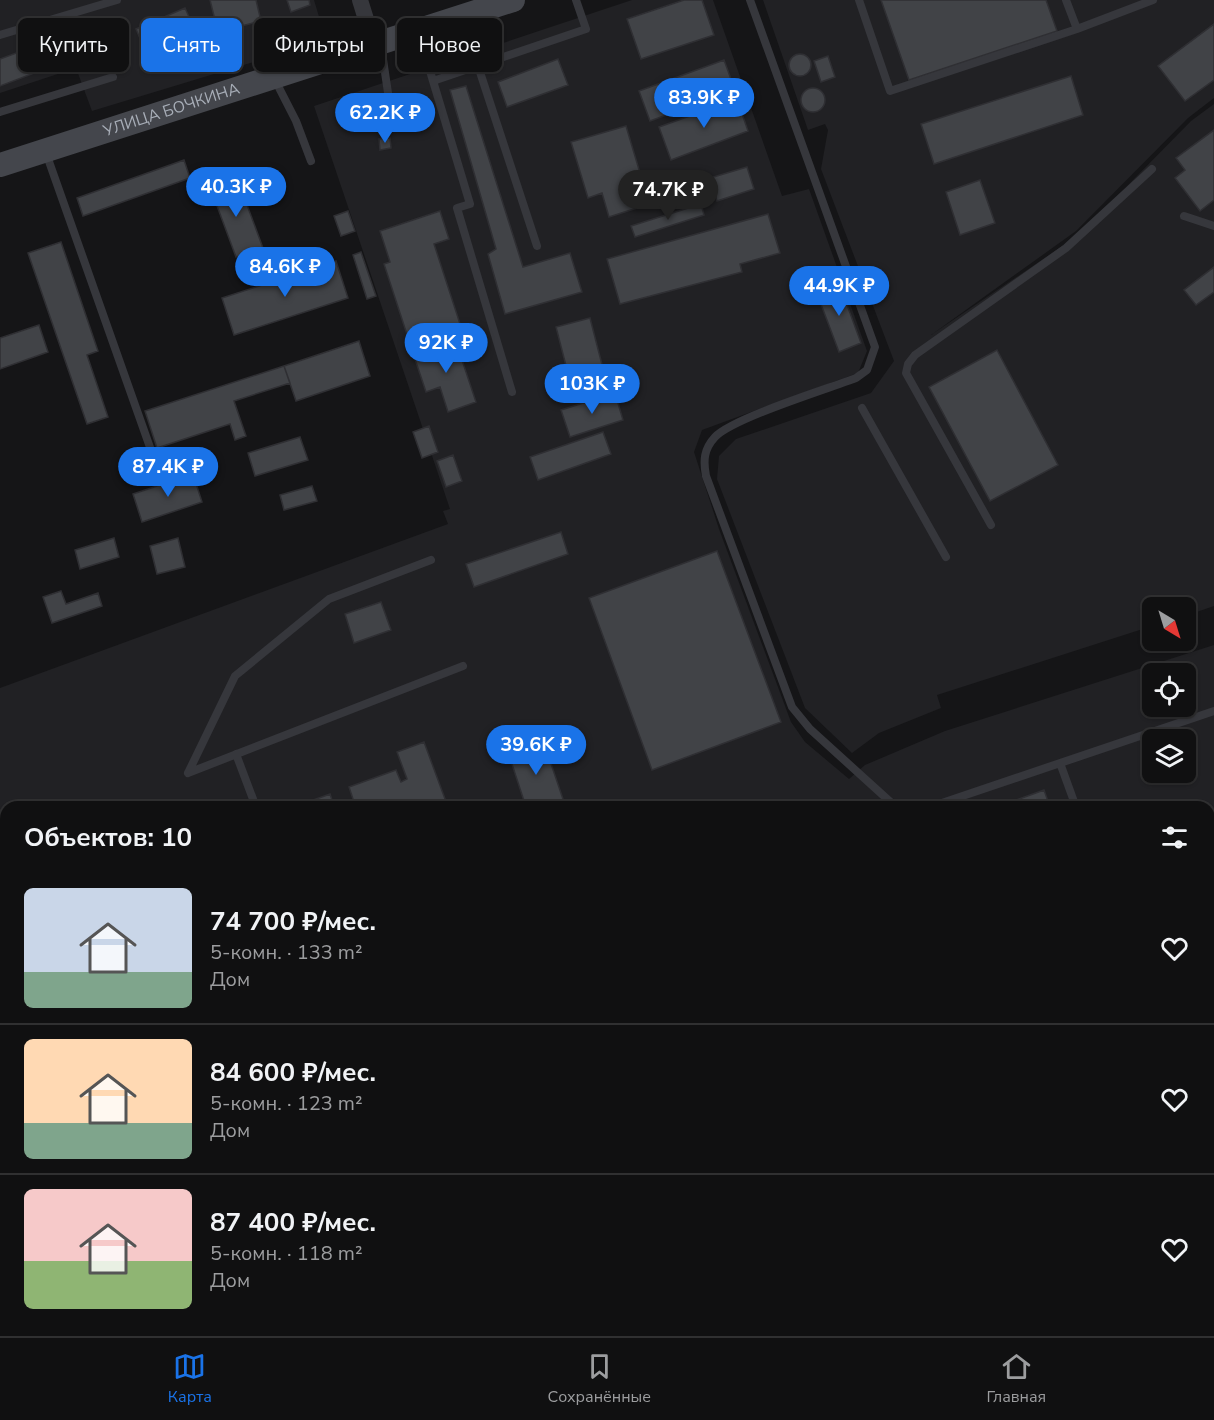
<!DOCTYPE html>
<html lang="ru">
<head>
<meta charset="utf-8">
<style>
  body { margin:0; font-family:"Nunito Sans",sans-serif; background:#19191a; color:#f1f3f6; height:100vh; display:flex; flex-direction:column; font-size:22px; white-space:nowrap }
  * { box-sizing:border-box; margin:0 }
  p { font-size:20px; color:#9c9d9f }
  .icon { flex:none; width:33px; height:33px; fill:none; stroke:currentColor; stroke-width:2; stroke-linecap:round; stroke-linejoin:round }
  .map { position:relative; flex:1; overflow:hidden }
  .panel { position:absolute; left:0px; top:801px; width:1215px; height:536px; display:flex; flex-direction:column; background:#101011; border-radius:18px 18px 0 0; box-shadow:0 2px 4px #0004,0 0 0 2px #303031 }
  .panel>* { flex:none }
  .hud { position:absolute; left:18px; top:18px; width:600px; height:54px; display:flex; gap:12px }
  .needle { width:39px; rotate:142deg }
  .tools { position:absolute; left:1142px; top:597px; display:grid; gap:12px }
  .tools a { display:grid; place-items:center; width:54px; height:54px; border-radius:9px; background:#101011; box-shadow:0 2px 4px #0004,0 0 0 2px #303031; font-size:30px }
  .price { position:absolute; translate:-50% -51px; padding:0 14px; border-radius:21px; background:#1a73e8; color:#fff; font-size:20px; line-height:39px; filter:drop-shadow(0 2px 3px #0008) }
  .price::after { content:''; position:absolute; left:50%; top:36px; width:18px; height:14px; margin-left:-9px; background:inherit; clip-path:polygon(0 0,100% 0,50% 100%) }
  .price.selected { background:#222; color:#fff }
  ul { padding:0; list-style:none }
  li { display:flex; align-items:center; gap:18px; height:150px; padding:0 24px }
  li+li { border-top:2px solid #303031 }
  li span { display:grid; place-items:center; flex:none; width:168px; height:120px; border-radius:9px; color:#555 }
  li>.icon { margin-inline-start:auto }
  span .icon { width:72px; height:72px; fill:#fffc; stroke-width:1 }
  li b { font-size:26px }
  h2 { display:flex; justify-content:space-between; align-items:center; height:72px; padding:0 24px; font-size:26px }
  .tag { padding:0 21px; border-radius:9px; background:#101011; box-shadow:0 2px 4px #0004,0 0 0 2px #303031; font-size:21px; line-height:54px }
  .tag.selected { background:#1a73e8; color:#fff }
  .tabs { display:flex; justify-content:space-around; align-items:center; height:84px; border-top:2px solid #303031; background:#101011; font-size:16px; color:#9c9d9f }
  .tabs a { display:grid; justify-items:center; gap:3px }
  .tabs .selected { color:#1a73e8 }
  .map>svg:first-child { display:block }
  .built { fill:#212124; fill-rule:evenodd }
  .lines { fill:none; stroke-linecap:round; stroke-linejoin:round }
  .stream { stroke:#2b353b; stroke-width:4.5 }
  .building { fill:#414347; stroke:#2f2f33; stroke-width:1.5 }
  .lane { stroke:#36373c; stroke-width:8 }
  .street { stroke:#36373c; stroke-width:16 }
  .secondary { stroke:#44464c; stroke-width:24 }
  .labels { text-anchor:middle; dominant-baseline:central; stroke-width:6; stroke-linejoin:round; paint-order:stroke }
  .street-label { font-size:16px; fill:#a7adb7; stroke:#101012 }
</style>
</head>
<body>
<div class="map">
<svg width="1214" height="1336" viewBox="0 0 1214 1336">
  <rect width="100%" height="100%" fill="#151517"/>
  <path class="built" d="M0 0H314L326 40 92 111 76 68 0 93Z
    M632 0H713L782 196 809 189 867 351 858 373 702 430 694 452 719 529 791 722 805 742 849 779 865 765 945 731 1214 645V1336H48L46 1331 1209 1330V807H6V1093L0 1096V688L448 524 443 511 450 509 314 106ZM1152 674H1185V706H1152ZM1152 740H1185V772H1152Z
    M763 0H1214V98L1188 118 1076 231 931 335 1080 234 1191 121 1214 104V606L1185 616V608H1152V626L937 695 941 708 879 733 852 753 805 708 717 479 719 456 736 439 871 393 894 361 821 169 828 130 825 124 808 130Z
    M6 1104V1213L0 1196V1106Z"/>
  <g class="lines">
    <path class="stream" d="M0 1176 6 1193
      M12 1336 14 1330"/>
  </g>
  <path class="building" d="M210 0H256L261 21 218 32Z
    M287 0H309L310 5 291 12Z
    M684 0H702L714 35 641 59 627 19Z
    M881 0H1046L1057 31 909 80Z
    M185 8 200 41 150 62 136 29Z
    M1214 24V80L1185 101 1158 66Z
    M62 36 71 59 0 86V59Z
    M789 65a11 11 0 1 1 22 0a11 11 0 1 1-22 0Z
    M828 56 835 77 821 82 814 61Z
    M558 59 568 85 507 107 498 82Z
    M724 60 735 90 650 121 639 91Z
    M1071 76 1083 115 934 164 921 124Z
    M466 86 523 267 570 253 582 292 505 314 488 254 496 249 450 90Z
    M801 100a12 12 0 1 1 24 0a12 12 0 1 1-24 0Z
    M737 99 748 131 671 160 659 127Z
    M626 126 640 173 627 177 637 208 609 217 602 193 588 198 571 142Z
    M1214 130V200L1200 211 1175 178 1185 170 1176 158Z
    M390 138 391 148 380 150 379 139Z
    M184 160 190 178 83 216 77 198Z
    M747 167 754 189 717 201 710 178Z
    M237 178 263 248 236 257 210 187Z
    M699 179 703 190 655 205 651 193Z
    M980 180 995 223 960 235 946 192Z
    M701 204 704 215 635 237 631 226Z
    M348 211 355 231 341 236 334 216Z
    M440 211 449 239 434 244 464 336 413 353 384 264 390 262 380 231Z
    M768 214 780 253 740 264 742 272 620 304 607 259Z
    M61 242 98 351 87 355 108 417 87 424 28 253Z
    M361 252 376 296 367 299 353 255Z
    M336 261 348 298 234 335 222 298Z
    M1214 267V292L1196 305 1184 290Z
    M839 283 861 343 839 352 816 291Z
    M590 318 607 384 573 393 556 327Z
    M39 325 48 352 0 369V338Z
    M455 339 476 402 448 412 440 387 426 392 413 353Z
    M359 341 370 376 296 401 284 366Z
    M997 350 1058 465 990 501 929 387Z
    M284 366 290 383 234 401 246 436 235 440 230 424 157 448 145 411Z
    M615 393 623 420 570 437 561 410Z
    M429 426 438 452 422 458 413 432Z
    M603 432 611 454 538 480 530 457Z
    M300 437 308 460 255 476 248 453Z
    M453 455 462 481 446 487 437 461Z
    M193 474 202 502 142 522 133 494Z
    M312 486 317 501 284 510 280 495Z
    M561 532 568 554 474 587 466 564Z
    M114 538 119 557 80 569 75 550Z
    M178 538 185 567 157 574 150 546Z
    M717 551 781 722 652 770 589 598Z
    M61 591 66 604 98 593 102 606 52 623 43 597Z
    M381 602 391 630 354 643 345 614Z
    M543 740 565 805 560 807H526L508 752Z
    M424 742 448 807H294L330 794 334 806 353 799 349 787 396 770 401 782 407 779 397 752Z
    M1044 790 1050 807H997Z
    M0 878 6 888V995L0 979Z
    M129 1330H464L466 1336H131Z
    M480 1330H598L599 1336H482Z"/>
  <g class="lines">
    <path class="lane" d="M750 0 875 347 867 370 856 378C827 389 733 418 715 437 704 449 703 460 706 476L792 707 810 729 896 807
      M859 0 890 91 1077 29 1153 0
      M1066 0 1077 29
      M418 31 470 204 457 208 512 392
      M0 35 117 0
      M381 46 393 126
      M478 66 537 246
      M274 78 296 121 311 161
      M433 81 586 29 576 0
      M0 112 113 77
      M46 153 158 470
      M1184 216 1214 226
      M862 408 946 557
      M991 525 906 373 908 364 915 355 1066 248 1152 169
      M236 754 256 807
      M1060 763 1076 807
      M188 773 235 676 329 599 431 560
      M188 773 463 666
      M930 807 1214 711
      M0 1056 1 1060 6 1058
      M108 1330 110 1336
      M745 1330 747 1336
      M1075 1330 1077 1336"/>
    <path class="street" d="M360 0 374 45"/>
    <path class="secondary" id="s1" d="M0 165 513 0"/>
  </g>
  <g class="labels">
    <g class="street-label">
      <text stroke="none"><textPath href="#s1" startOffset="180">УЛИЦА БОЧКИНА</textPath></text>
    </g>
  </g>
</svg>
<div class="tools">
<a><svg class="needle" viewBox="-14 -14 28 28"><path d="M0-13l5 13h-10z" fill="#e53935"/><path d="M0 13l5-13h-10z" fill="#9c9d9f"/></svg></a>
<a><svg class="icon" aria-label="locate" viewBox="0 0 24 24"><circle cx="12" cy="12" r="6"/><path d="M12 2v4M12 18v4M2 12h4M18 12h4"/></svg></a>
<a><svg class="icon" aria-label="layers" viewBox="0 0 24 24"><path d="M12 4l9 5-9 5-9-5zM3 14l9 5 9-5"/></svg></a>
</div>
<b class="price" style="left:704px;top:129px">83.9K ₽</b>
<b class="price" style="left:385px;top:144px">62.2K ₽</b>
<b class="price" style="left:236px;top:218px">40.3K ₽</b>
<b class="price selected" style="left:668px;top:221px">74.7K ₽</b>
<b class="price" style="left:285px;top:298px">84.6K ₽</b>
<b class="price" style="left:839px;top:317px">44.9K ₽</b>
<b class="price" style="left:446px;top:374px">92K ₽</b>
<b class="price" style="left:592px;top:415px">103K ₽</b>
<b class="price" style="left:168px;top:498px">87.4K ₽</b>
<b class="price" style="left:536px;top:776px">39.6K ₽</b>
<div class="hud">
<a class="tag">Купить</a>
<a class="tag selected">Снять</a>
<a class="tag">Фильтры</a>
<a class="tag">Новое</a>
</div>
<section class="panel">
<h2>Объектов: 10<svg class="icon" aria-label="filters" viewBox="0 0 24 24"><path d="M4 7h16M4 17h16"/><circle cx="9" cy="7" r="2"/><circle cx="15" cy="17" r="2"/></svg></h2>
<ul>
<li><span style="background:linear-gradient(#c9d6e8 70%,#7fa58c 0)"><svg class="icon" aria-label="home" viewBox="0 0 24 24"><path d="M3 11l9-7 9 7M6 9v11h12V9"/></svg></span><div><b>74 700 ₽/мес.</b><p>5-комн. · 133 m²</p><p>Дом</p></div><svg class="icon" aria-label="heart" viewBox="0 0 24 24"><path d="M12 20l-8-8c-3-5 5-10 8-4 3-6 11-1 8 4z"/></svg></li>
<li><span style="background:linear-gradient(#ffd9b3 70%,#7fa58c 0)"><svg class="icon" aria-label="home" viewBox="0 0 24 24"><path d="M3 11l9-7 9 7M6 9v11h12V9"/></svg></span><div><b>84 600 ₽/мес.</b><p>5-комн. · 123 m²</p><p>Дом</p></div><svg class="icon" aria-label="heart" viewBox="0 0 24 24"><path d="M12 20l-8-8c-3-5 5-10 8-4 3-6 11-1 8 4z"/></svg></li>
<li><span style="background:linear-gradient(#f6c9c9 60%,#8fb573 0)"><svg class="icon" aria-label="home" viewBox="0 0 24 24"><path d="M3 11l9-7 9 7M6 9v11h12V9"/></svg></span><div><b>87 400 ₽/мес.</b><p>5-комн. · 118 m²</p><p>Дом</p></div><svg class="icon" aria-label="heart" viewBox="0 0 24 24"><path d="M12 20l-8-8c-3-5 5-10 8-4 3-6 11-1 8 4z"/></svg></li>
</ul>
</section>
</div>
<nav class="tabs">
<a class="selected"><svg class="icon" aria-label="map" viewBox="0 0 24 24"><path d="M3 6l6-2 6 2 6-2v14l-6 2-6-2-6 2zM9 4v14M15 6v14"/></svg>Карта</a>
<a><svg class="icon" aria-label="saved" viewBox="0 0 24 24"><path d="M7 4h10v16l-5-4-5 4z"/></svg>Сохранённые</a>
<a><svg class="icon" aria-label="home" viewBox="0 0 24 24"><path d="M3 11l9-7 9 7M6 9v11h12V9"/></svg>Главная</a>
</nav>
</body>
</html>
